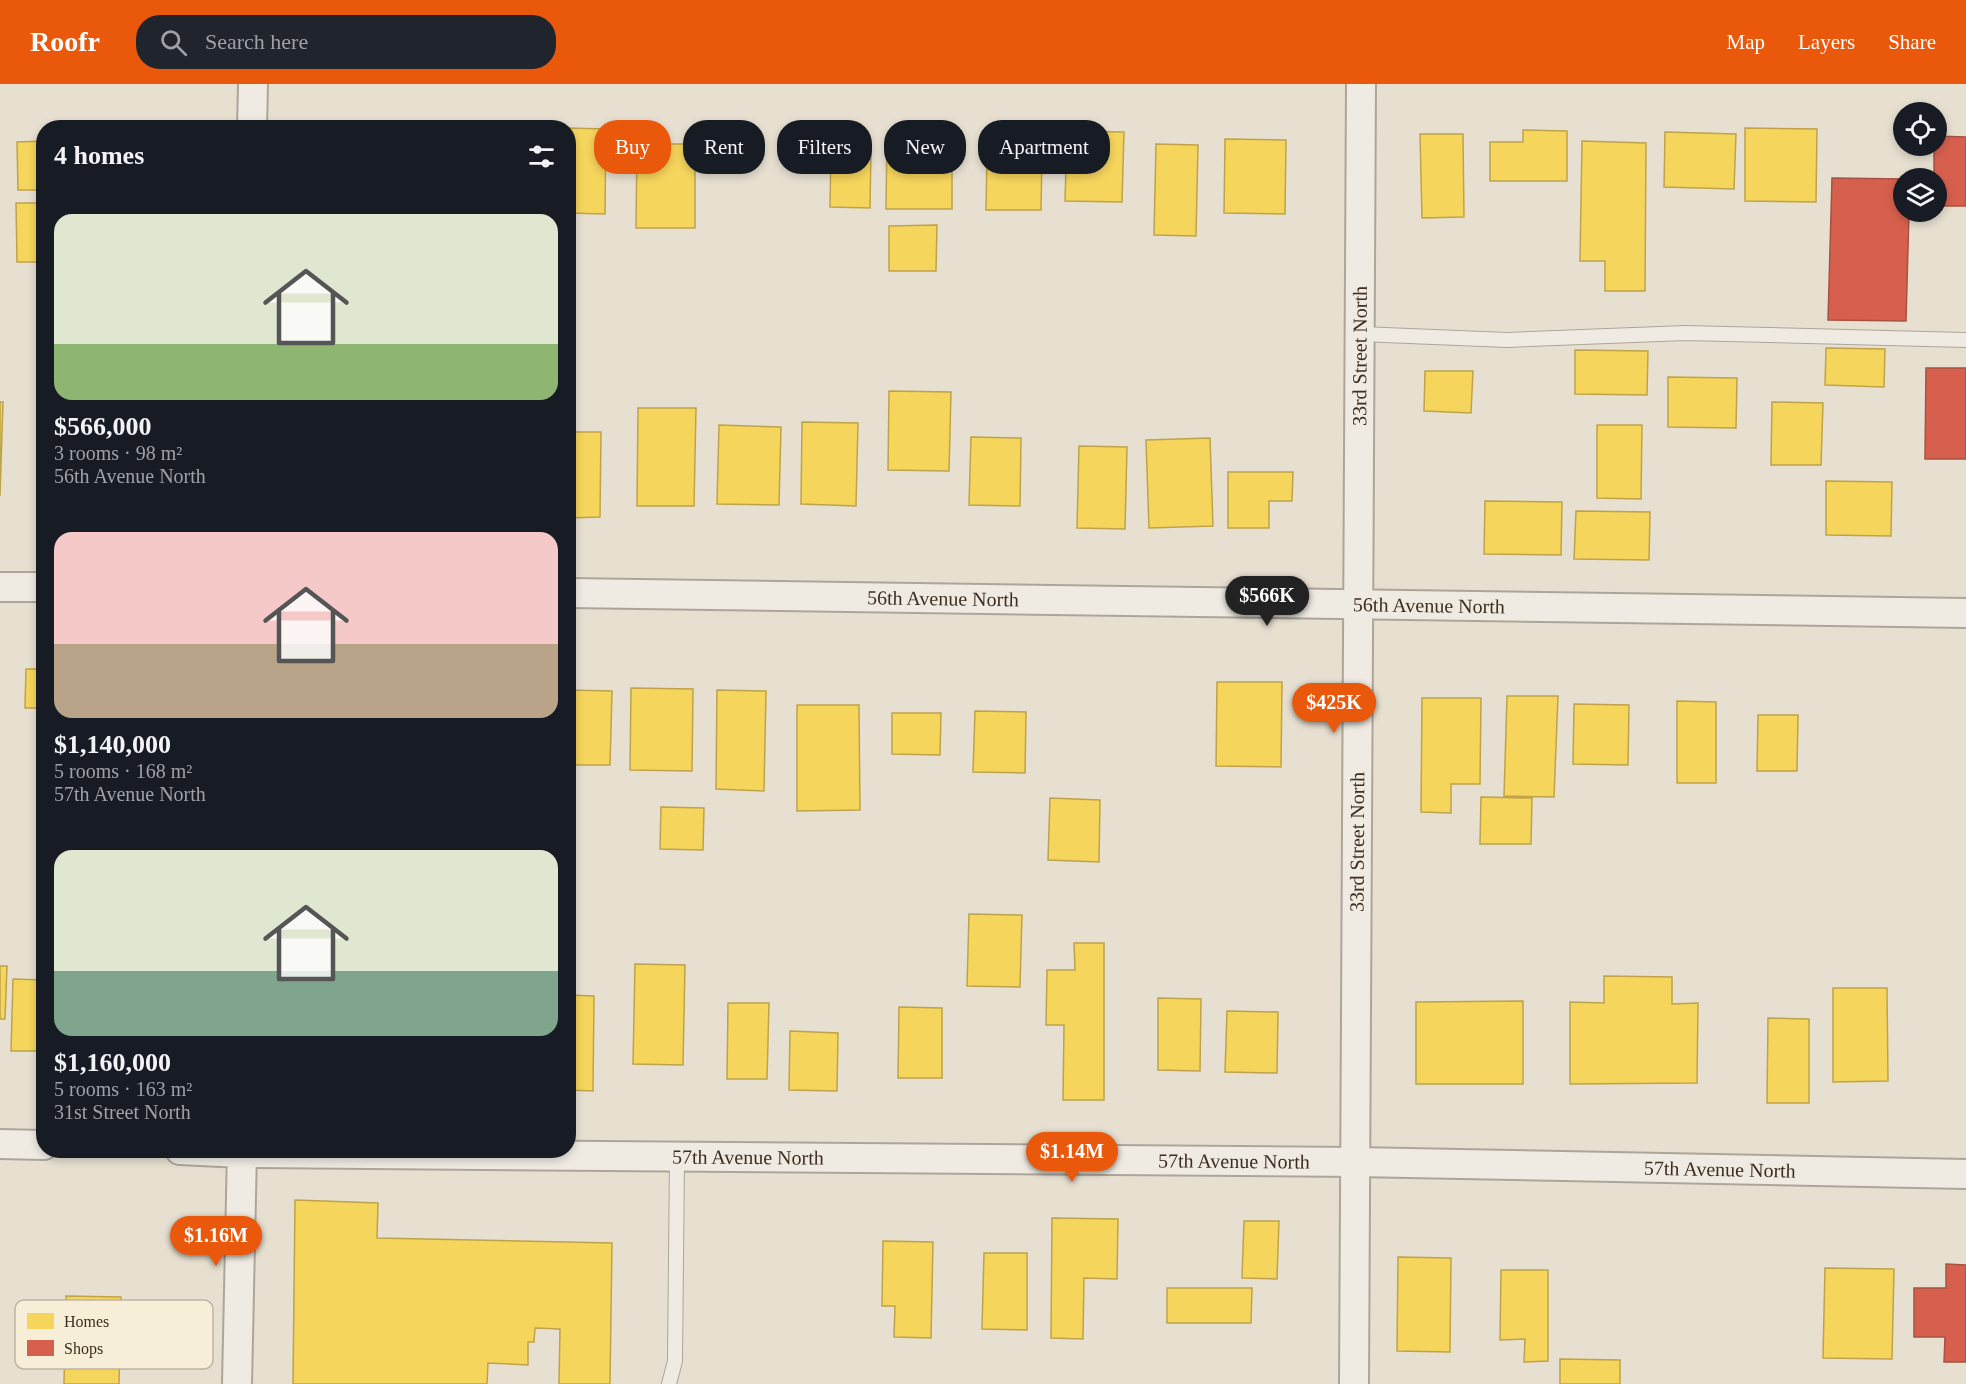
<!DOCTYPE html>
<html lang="en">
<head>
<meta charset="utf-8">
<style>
  body { margin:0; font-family:Georgia,serif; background:#20242c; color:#f1f3f6; height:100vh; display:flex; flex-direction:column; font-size:22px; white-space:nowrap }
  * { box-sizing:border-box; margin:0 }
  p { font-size:20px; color:#9ea1a6 }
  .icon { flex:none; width:33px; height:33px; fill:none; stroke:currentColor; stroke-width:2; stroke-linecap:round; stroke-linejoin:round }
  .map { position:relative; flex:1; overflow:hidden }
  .sheet { position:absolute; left:36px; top:36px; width:540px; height:1038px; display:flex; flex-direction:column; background:#171b24; border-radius:24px; box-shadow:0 3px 9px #0003 }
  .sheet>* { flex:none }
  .top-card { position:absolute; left:594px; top:36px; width:570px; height:54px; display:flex; gap:12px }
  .buttons { position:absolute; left:1893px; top:18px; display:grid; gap:12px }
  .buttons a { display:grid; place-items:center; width:54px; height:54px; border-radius:50%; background:#171b24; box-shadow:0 3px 9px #0003; font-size:30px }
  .price { position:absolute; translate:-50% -51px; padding:0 14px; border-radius:21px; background:#ea580c; color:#fff; font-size:20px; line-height:39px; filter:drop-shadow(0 2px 3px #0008) }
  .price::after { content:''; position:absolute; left:50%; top:36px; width:18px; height:14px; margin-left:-9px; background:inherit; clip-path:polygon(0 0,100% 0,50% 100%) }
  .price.active { background:#222; color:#fff }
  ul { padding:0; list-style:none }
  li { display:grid; align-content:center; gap:12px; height:318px; padding:0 18px }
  li span { display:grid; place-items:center; height:186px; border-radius:18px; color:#555 }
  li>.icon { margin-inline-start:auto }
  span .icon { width:108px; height:108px; fill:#fffc; stroke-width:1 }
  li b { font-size:26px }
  h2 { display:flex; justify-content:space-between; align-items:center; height:72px; padding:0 18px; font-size:26px }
  .chip { padding:0 21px; border-radius:24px; background:#171b24; box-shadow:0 3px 9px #0003; font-size:21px; line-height:54px }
  .chip.active { background:#ea580c; color:#fff }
  header { display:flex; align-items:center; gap:36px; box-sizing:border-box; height:84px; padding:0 30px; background:#ea580c; color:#fff }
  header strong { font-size:28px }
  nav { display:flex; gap:33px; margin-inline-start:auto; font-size:21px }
  .search { width:420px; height:54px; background:#20242c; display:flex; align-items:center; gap:15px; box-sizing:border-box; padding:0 21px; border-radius:24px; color:#9ea1a6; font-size:22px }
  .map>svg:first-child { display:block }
  .homes { fill:#f6d55c; stroke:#bea34a; stroke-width:1.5 }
  .shops { fill:#d6604d; stroke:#a85140; stroke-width:1.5 }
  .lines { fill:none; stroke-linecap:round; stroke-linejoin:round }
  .service-casing { stroke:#ada599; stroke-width:16 }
  .minor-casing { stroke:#ada599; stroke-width:32 }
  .service { stroke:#efebe3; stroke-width:14 }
  .minor { stroke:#efebe3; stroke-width:28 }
  .labels { text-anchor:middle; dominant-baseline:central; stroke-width:6; stroke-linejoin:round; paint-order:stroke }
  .street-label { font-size:20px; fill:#3d2e20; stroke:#f7eed8 }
  .key { fill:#f7eed8; stroke:#bfb4a1; stroke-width:1.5 }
  .key-label { font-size:16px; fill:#3d2e20 }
</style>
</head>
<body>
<header>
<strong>Roofr</strong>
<div class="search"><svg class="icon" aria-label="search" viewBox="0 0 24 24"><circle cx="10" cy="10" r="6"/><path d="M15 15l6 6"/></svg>Search here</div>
<nav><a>Map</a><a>Layers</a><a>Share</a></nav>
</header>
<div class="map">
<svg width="1966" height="1300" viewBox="0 0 1966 1300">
  <rect width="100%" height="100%" fill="#e7e0d1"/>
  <path class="homes" d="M362 40V44H310V41Z
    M568 44 606 45 605 130 568 129Z
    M1745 44 1817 45 1816 118 1745 117Z
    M1523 46 1567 47V97H1490V58H1523Z
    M1067 47 1124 48 1122 118 1065 117Z
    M1665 48 1736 50 1734 105 1664 103Z
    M1420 50H1463L1464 133 1422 134Z
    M887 51 952 52V125H886Z
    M1225 55 1286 56 1285 130 1224 129Z
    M44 57 43 106H18L17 58Z
    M1582 57 1646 59 1645 207H1605V177H1580Z
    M637 60H695V144H636Z
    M1156 60 1198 61 1196 152 1154 151Z
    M831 63 871 64 870 124 830 123Z
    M987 71H1042L1041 126H986Z
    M16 119H44V178H17Z
    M937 141 936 187H889V142Z
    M1826 264 1885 265 1884 303 1825 301Z
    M1575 266 1648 267 1647 311 1575 310Z
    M1425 287H1473L1471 329 1424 327Z
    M1668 293 1737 294 1736 344 1668 343Z
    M889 307 951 308 949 387 888 386Z
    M0 318H3L0 412Z
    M1772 318 1823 319 1821 381H1771Z
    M638 324H696L694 422H637Z
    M802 338 858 339 856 422 801 420Z
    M719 341 781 343 779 421 717 420Z
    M1597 341H1642L1641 415 1597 414Z
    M568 348H601L600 433 568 434Z
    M971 353 1021 354 1020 422 969 421Z
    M1210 354 1213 442 1149 444 1146 356Z
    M1079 362 1127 363 1125 445 1077 444Z
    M1228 388H1293L1292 417H1269V444H1228Z
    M1826 397 1892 398 1891 452 1826 451Z
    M1485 417 1562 418 1561 471 1484 470Z
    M1576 427 1650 428 1649 476 1574 475Z
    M26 585H44V624H25Z
    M1217 598H1282L1281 683 1216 682Z
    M631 604 693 605 692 687 630 686Z
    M568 606 612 607 610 681H568Z
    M717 606 766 607 764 707 716 705Z
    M1507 612H1558L1554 713 1504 712Z
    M1422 614H1481L1480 700H1451V729L1421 728Z
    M1677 617 1716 618V699H1677Z
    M1574 620 1629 621 1628 681 1573 680Z
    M797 621H859L860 726 797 727Z
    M975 627 1026 628 1025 689 973 688Z
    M892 629H941L940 671 892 670Z
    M1758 631H1798L1797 687H1757Z
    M1481 713 1532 714 1531 760H1480Z
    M1050 714 1100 716 1099 778 1048 776Z
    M661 723 704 724 703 766 660 765Z
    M969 830 1022 831 1020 903 967 902Z
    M1074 859H1104V1016H1063L1064 941H1046L1047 886H1075Z
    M635 880 685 881 683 981 633 980Z
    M0 882H7L5 935H0Z
    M1604 892 1672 893V920L1698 919 1697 999 1570 1000V918L1604 919Z
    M13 895 44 896V948H38L37 967H11Z
    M1833 904H1887L1888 997 1833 998Z
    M568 911 594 912 593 1007 568 1006Z
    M1158 914 1201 915 1200 987 1158 986Z
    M1523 917V1000H1416V918Z
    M728 919H769L767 995H727Z
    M899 923 942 924V994H898Z
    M1227 927 1278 928 1277 989 1225 988Z
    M1768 934 1809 935V1019H1767Z
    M790 947 838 949 837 1007 789 1006Z
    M295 1116 378 1119 377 1154 612 1159 610 1300H559L560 1245 535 1244 534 1258H528V1281L488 1279 487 1300H293Z
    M1052 1134 1118 1135 1117 1195 1084 1194 1083 1255 1051 1254Z
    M1244 1137H1279L1277 1195 1242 1194Z
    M883 1157 933 1158 931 1254 894 1253 895 1222H882Z
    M984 1169H1027V1246L982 1245Z
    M1398 1173 1451 1174 1450 1268 1397 1267Z
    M1825 1184 1894 1185 1892 1275 1823 1274Z
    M1501 1186H1548V1277L1524 1278 1525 1255 1500 1256Z
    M1167 1204H1252L1251 1239H1167Z
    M66 1212 121 1213 119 1300H64Z
    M1560 1275 1620 1276V1300H1560Z"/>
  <path class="shops" d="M1936 52 1966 53V122H1936V94H1934V62H1936Z
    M1832 94 1904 95V128H1909L1906 237 1828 236Z
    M1926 284H1966V375H1925Z
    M1946 1180 1966 1181V1278H1944L1945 1253H1914V1204H1946Z"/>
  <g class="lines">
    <g class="service-casing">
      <path id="service" d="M1360 250 1507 256 1685 249 1966 256
        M669 1300 675 1277 677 1073"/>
    </g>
    <g class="minor-casing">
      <g id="minor">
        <path d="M252 44 253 0"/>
        <path d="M0 503H44"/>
        <path id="s1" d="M568 509 1966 529"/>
        <path d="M0 1060 44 1061"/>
        <path id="s2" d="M180 1066 242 1069 1356 1078 1966 1090"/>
        <path d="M237 1300 242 1066"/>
        <path id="s3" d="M1354 1300 1361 0"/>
      </g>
    </g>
    <use href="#service" class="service"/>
    <use href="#minor" class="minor"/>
  </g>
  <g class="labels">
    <g class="street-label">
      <text stroke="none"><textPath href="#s3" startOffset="1028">33rd Street North</textPath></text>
      <text stroke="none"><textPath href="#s1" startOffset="375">56th Avenue North</textPath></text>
      <text stroke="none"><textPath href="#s1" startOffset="861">56th Avenue North</textPath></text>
      <text stroke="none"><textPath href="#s3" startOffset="542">33rd Street North</textPath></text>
      <text stroke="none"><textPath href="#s2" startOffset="568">57th Avenue North</textPath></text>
      <text stroke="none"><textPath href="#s2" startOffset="1054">57th Avenue North</textPath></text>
      <text stroke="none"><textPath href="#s2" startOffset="1540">57th Avenue North</textPath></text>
    </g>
  </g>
  <rect x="15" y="1216" width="198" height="69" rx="9" class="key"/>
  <rect x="27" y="1229" width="27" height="16" fill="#f6d55c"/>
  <rect x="27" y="1256" width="27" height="16" fill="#d6604d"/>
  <g class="key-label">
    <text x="64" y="1243">Homes</text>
    <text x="64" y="1270">Shops</text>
  </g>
</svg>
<div class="buttons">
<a><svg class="icon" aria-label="locate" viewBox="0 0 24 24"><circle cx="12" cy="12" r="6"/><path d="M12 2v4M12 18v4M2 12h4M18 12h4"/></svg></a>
<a><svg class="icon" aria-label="layers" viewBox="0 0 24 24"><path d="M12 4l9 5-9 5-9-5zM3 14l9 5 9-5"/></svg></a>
</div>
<b class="price active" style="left:1267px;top:543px">$566K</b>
<b class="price" style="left:1334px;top:650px">$425K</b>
<b class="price" style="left:1072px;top:1099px">$1.14M</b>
<b class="price" style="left:216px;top:1183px">$1.16M</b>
<div class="top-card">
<a class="chip active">Buy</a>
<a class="chip">Rent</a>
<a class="chip">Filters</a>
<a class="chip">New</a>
<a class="chip">Apartment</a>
</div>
<section class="sheet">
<h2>4 homes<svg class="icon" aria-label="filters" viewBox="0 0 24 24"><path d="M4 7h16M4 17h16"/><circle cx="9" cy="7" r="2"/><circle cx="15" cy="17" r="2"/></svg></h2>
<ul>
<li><span style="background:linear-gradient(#dfe7d0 70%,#8fb573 0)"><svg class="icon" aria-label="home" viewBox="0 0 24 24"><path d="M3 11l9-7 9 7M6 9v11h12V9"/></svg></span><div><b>$566,000</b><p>3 rooms · 98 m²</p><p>56th Avenue North</p></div></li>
<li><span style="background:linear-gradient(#f6c9c9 60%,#b9a48a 0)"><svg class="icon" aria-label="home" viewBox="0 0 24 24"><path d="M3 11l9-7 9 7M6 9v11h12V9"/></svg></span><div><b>$1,140,000</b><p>5 rooms · 168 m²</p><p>57th Avenue North</p></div></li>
<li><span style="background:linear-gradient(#dfe7d0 65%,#7fa58c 0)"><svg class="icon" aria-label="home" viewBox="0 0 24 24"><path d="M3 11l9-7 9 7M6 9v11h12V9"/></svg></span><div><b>$1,160,000</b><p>5 rooms · 163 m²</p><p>31st Street North</p></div></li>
</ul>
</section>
</div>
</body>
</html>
